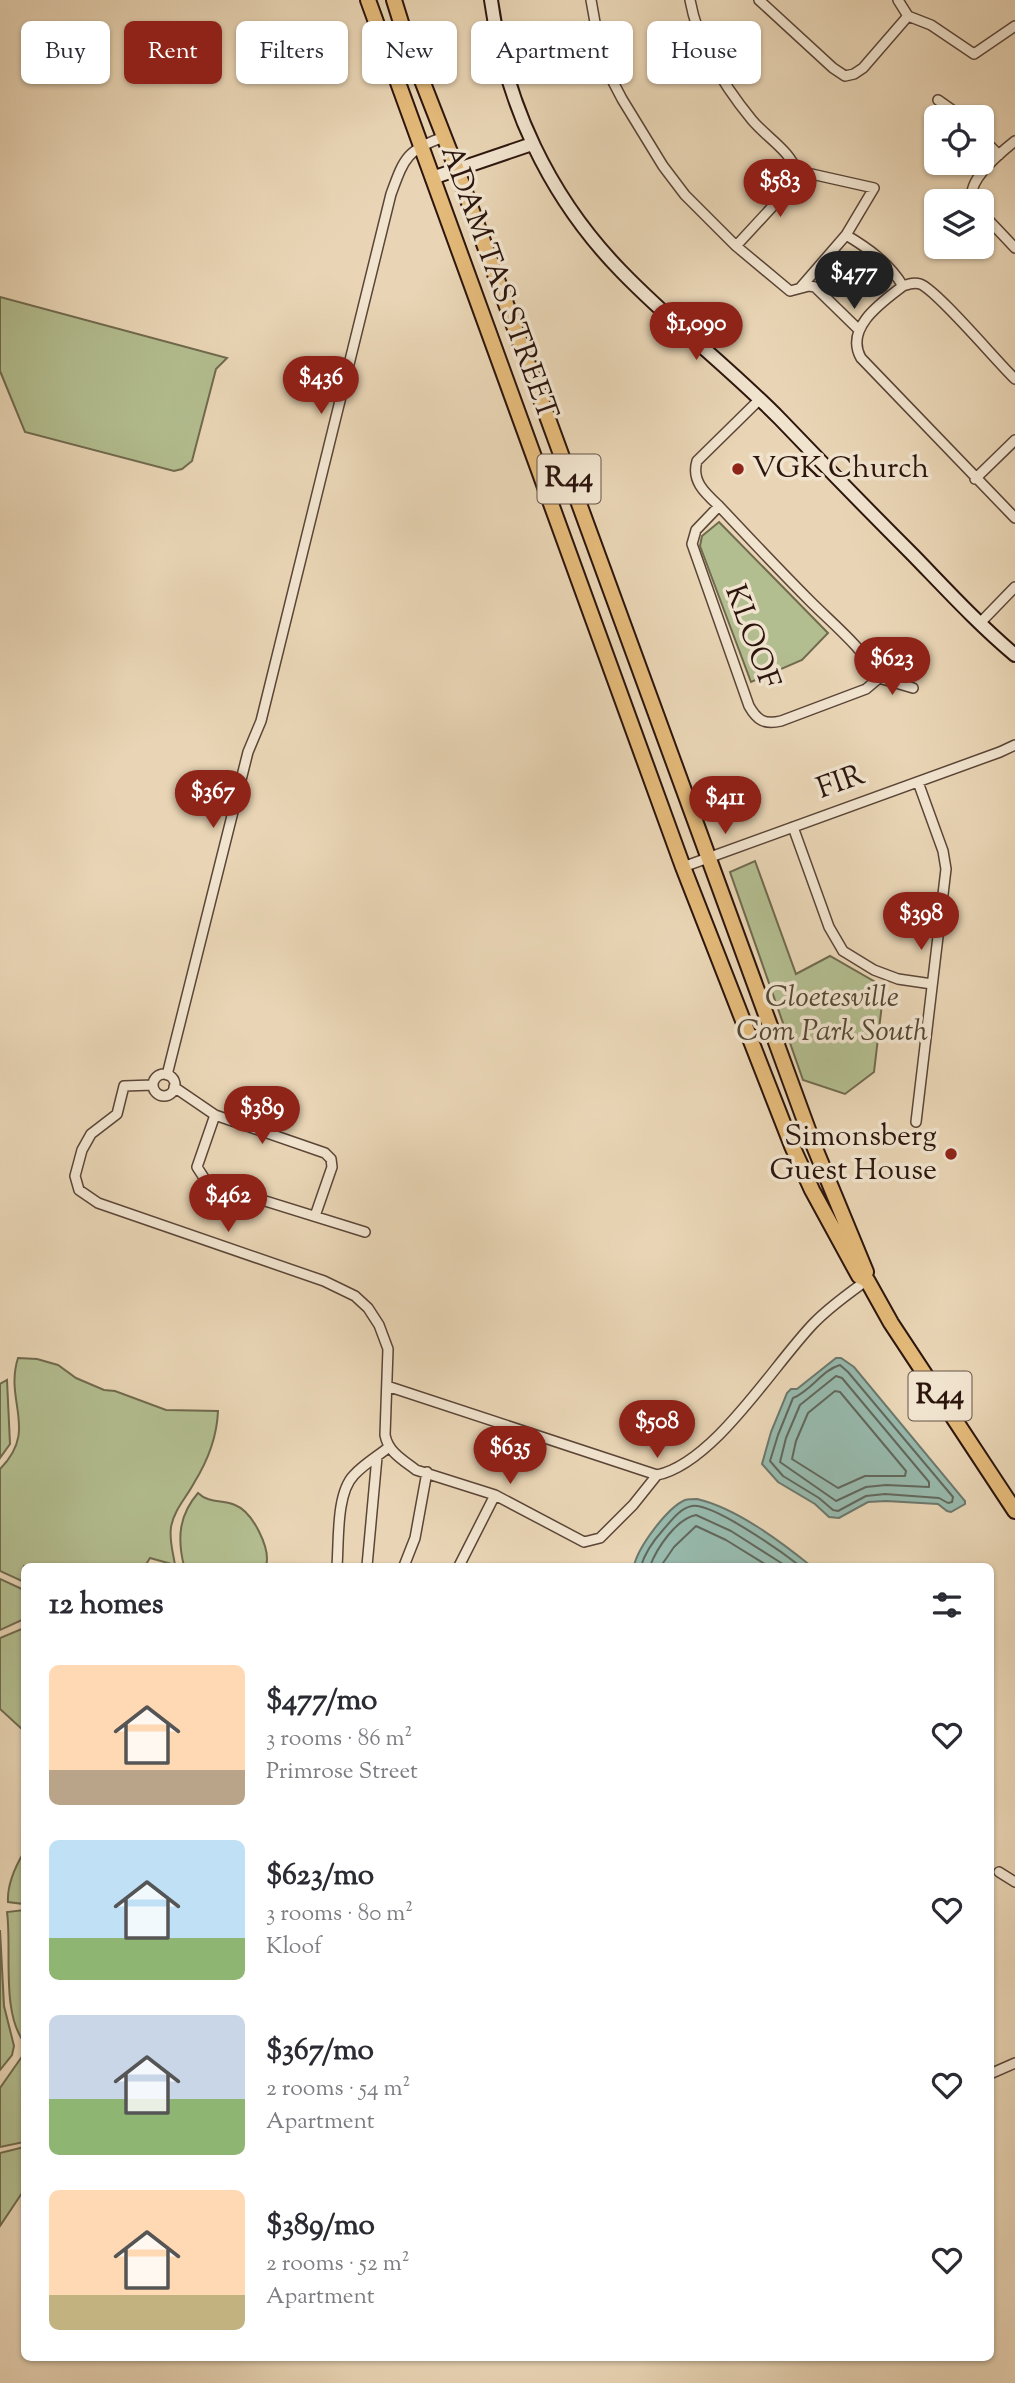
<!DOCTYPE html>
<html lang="en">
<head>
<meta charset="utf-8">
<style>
  body { margin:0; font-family:"Sorts Mill Goudy",serif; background:#f7f7f7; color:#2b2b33; height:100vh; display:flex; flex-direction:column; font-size:26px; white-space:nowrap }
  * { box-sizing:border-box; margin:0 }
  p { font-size:23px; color:#7c7c81 }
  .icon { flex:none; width:38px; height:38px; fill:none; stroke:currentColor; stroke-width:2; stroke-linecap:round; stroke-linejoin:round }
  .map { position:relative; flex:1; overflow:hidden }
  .details { position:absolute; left:21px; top:1563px; width:973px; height:798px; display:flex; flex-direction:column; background:#fff; border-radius:10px; box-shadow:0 2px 5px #0004 }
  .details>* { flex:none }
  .guide { position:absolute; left:21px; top:21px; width:973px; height:63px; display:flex; gap:14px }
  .fabs { position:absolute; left:924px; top:105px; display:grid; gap:14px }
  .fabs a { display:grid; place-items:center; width:70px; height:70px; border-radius:10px; background:#fff; box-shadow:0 2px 5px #0004; font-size:35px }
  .price { position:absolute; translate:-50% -60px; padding:0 16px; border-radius:24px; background:#8f2418; color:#fff; font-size:23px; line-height:46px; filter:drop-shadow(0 2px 4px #0008) }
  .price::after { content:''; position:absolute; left:50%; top:42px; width:21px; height:16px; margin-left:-10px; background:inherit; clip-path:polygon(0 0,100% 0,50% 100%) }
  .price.selected { background:#222; color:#fff }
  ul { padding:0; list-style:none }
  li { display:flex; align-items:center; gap:21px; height:175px; padding:0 28px }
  li span { display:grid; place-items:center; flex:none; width:196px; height:140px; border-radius:10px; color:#555 }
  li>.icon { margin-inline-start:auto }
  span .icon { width:84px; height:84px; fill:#fffc; stroke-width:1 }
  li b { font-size:30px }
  h2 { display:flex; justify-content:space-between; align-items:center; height:84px; padding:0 28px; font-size:30px }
  .tag { padding:0 24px; border-radius:10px; background:#fff; box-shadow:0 2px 5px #0004; font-size:24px; line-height:63px }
  .tag.selected { background:#8f2418; color:#fff }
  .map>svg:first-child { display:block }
  .green { fill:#b3be90; stroke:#706a4e; stroke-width:2 }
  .water { fill:#97b9ac; stroke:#6c776c; stroke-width:2 }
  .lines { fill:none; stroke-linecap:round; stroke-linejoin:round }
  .shore { stroke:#62675c; stroke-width:2 }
  .street-casing { stroke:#5b4537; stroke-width:12 }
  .secondary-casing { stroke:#2c150d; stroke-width:16 }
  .primary-casing { stroke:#2c150d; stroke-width:18 }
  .street { stroke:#f1e4cf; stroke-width:9 }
  .secondary { stroke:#f1e4cf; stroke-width:12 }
  .primary { stroke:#e4ba7a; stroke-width:14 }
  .poi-dot { fill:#8f2418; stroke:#f1e4cf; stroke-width:2.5 }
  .labels { text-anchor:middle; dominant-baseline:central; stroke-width:7; stroke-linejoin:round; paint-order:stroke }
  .shield { fill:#f1e4cf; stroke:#675347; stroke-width:2 }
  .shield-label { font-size:28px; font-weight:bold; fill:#2c150d }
  .street-label { font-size:30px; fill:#2c150d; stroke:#f1e4cf }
  .poi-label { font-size:30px; fill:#2c150d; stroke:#f1e4cf; text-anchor:start }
  .park-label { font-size:30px; font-style:italic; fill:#544834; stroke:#f1e4cf }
</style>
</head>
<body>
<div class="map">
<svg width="1015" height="2383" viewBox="0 0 1015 2383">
  <rect width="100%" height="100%" fill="#e9d5b5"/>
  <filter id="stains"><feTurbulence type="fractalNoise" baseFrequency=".00286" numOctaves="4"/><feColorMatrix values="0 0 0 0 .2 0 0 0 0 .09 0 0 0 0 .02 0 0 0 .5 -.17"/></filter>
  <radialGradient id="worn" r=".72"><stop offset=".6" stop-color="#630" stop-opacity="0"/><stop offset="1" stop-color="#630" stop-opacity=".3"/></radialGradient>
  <path class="green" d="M0 297 227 358 216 369 192 461 182 469 174 471 25 432 0 371Z
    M719 522 828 633 802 660 751 682 700 546 702 536Z
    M755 861 796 974 830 956 884 987 874 1072 845 1094 803 1080 730 872Z
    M18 1358 37 1359 58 1365 76 1378 104 1390 115 1391 166 1410 218 1411C217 1436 207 1462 194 1483 186 1498 174 1510 171 1527 169 1540 173 1552 175 1565L150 1558 145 1566H24V1582L0 1571V1469C39 1430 4 1402 18 1358Z
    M7 1380 10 1444 0 1458V1384Z
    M198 1493C208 1503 223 1500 235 1505 253 1512 271 1549 266 1566H184C177 1538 179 1515 198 1493Z
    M0 1579 24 1590V1619L0 1630Z
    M24 1628V1731L0 1709V1638Z
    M24 1852V1904L8 1902C7 1885 15 1867 24 1852Z
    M24 1910V2042C1 2012 12 1949 7 1912Z
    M0 1930 4 2006 14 2046 12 2055 0 2070Z
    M21 2058 24 2061V2142L0 2147V2088Z
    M24 2147V2190L0 2226V2153Z"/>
  <path class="water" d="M836 1358H841L854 1367 965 1501V1504L951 1512 947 1511 938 1504 886 1501 868 1502 839 1518 829 1517 815 1504 778 1482 762 1464 771 1432 787 1393 791 1389H797Z
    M697 1499C736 1508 780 1541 811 1566H634C638 1547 667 1508 685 1500 689 1499 693 1499 697 1499Z"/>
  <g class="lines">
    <path class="shore" d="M840 1365 848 1372 953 1497 952 1502 948 1503 939 1498 885 1494 866 1496 838 1511 833 1510 819 1498 783 1476 770 1461 778 1435 793 1398C811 1391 822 1370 840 1365Z
      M836 1376 842 1378 929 1482V1487L886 1485 866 1487 836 1501 780 1462 786 1438 800 1405Z
      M835 1391 840 1392 906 1471 905 1476H865L838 1488 792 1459 796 1441 808 1413Z
      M641 1566C645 1553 654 1540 663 1530 671 1521 680 1508 692 1506 713 1503 782 1552 800 1566
      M650 1566C657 1548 676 1519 696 1515L731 1531 786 1566
      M661 1566 674 1547 696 1526 726 1540 768 1566"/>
    <g class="street-casing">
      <path id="street" d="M591 0 598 39 610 76 622 99 663 166 685 195 736 246 790 291 809 286 815 287 858 329
        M690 0C698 44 724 86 752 120 767 138 791 151 797 173L785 193 736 246
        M759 0 833 68 845 76 854 74 863 68 908 16
        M898 0 908 16
        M908 16 931 25 974 54 1015 26
        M938 100 962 117
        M982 138 999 155
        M797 173H807L874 188 846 235 801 287
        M973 201C965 181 1000 153 1015 141
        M982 213 1015 248
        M846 235C868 248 889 263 903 286
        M1015 379C998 363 936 289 920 284 914 282 909 284 903 286 882 302 844 328 861 358L1015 518
        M975 479 1015 440
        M719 506 696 530 692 544 749 706C757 720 764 725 781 721L866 689 879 678C863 648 834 625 810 601 779 570 749 538 719 506 705 493 691 481 697 461L760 399
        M980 623 1015 587
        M879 678 913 688
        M793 827 829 927 843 951 874 970 898 979 932 984
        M683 867 1000 752 1015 745
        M153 1085a11 11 0 1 1 22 0a11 11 0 1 1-22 0Z
        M167 1075 248 752 261 721 391 194C404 159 406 150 444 137
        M153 1085 124 1086 117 1114 91 1134 82 1150 75 1176 79 1190 98 1203 324 1281 355 1296 368 1308 379 1325 388 1349 385 1435C388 1452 403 1460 416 1470L495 1495 584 1542 600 1538 633 1505 657 1475
        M174 1087 215 1115 325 1153 331 1159 332 1167 315 1216
        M215 1115 197 1167 206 1181 214 1185 365 1232
        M916 1122 946 869 943 851 918 782
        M387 1386 657 1475C714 1463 772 1367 813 1324 829 1307 848 1294 867 1280
        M337 1566C339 1541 336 1493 354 1475 364 1464 378 1456 389 1447
        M367 1566 377 1457
        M404 1566 415 1538 427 1472
        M459 1566 495 1495
        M999 1872 1015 1882
        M990 2074 1015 2063"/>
    </g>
    <g class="secondary-casing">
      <path id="secondary" d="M491 0C505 103 549 197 621 271 671 323 729 367 780 419 824 465 868 510 913 555 946 589 978 624 1015 655
        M432 178 532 144"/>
    </g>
    <g class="primary-casing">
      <path id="primary" d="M368 0 683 867 792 1146 812 1190 859 1276 867 1280 891 1323 1015 1511
        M394 0 407 42 457 170 814 1146 866 1272"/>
    </g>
    <use href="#street" class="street"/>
    <use href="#secondary" class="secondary"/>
    <use href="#primary" class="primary"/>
  </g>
  <g class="poi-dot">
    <circle cx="738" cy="469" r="7"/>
    <circle cx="951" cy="1154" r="7"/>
  </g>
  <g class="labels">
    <g class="shield">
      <rect x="537.5" y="454.5" width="63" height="49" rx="5"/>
      <rect x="908.5" y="1371.5" width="63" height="49" rx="5"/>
    </g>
    <g class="shield-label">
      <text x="569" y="479">R44</text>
      <text x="940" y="1396">R44</text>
    </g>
    <g class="street-label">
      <text transform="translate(498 283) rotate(70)">ADAM TAS STREET</text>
      <text transform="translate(751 637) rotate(70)">KLOOF</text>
      <text transform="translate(841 783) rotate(-20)">FIR</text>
    </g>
    <g class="poi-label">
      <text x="752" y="469">VGK Church</text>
      <text x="937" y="1137" text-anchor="end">Simonsberg<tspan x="937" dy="34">Guest House</tspan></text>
    </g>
    <g class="park-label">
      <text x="832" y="998">Cloetesville<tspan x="832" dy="34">Com Park South</tspan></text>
    </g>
  </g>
  <rect width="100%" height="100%" filter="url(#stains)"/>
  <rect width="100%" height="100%" fill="url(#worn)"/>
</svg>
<div class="fabs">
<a><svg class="icon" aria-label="locate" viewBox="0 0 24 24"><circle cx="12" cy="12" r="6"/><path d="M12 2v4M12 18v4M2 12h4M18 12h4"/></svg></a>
<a><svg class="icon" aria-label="layers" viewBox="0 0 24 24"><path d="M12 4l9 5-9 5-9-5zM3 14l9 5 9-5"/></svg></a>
</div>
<b class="price" style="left:780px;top:219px">$583</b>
<b class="price selected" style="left:854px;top:311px">$477</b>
<b class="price" style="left:696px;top:362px">$1,090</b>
<b class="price" style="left:321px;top:416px">$436</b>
<b class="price" style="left:892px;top:697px">$623</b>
<b class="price" style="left:213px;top:830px">$367</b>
<b class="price" style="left:725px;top:836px">$411</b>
<b class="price" style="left:921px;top:952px">$398</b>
<b class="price" style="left:262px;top:1146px">$389</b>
<b class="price" style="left:228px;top:1234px">$462</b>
<b class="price" style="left:657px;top:1460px">$508</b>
<b class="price" style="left:510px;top:1486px">$635</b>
<div class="guide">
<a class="tag">Buy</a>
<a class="tag selected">Rent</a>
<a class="tag">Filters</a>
<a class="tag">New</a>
<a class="tag">Apartment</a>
<a class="tag">House</a>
</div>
<section class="details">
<h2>12 homes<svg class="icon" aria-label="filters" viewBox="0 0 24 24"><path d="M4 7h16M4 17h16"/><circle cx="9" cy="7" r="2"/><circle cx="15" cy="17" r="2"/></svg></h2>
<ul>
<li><span style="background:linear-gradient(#ffd9b3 75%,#b9a48a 0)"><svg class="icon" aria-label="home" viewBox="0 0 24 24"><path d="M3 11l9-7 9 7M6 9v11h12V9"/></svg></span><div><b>$477/mo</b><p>3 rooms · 86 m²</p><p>Primrose Street</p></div><svg class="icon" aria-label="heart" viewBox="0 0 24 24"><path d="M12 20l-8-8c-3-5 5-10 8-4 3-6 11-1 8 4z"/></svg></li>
<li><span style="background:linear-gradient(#bfe0f5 70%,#8fb573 0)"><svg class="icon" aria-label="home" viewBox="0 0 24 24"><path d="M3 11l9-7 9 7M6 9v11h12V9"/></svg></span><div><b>$623/mo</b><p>3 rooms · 80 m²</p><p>Kloof</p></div><svg class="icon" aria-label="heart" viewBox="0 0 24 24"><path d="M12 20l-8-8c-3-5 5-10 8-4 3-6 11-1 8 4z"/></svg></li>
<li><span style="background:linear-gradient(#c9d6e8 60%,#8fb573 0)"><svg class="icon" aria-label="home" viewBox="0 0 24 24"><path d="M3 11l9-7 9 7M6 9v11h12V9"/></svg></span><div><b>$367/mo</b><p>2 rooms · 54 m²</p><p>Apartment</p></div><svg class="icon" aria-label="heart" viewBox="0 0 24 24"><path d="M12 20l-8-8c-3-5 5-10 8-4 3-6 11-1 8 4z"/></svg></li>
<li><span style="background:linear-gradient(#ffd9b3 75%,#c2b280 0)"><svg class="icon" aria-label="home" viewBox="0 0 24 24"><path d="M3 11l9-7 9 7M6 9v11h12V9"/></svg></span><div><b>$389/mo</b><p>2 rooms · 52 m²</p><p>Apartment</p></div><svg class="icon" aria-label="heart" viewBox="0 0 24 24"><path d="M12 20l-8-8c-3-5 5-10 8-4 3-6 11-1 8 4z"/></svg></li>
</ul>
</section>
</div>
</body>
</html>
